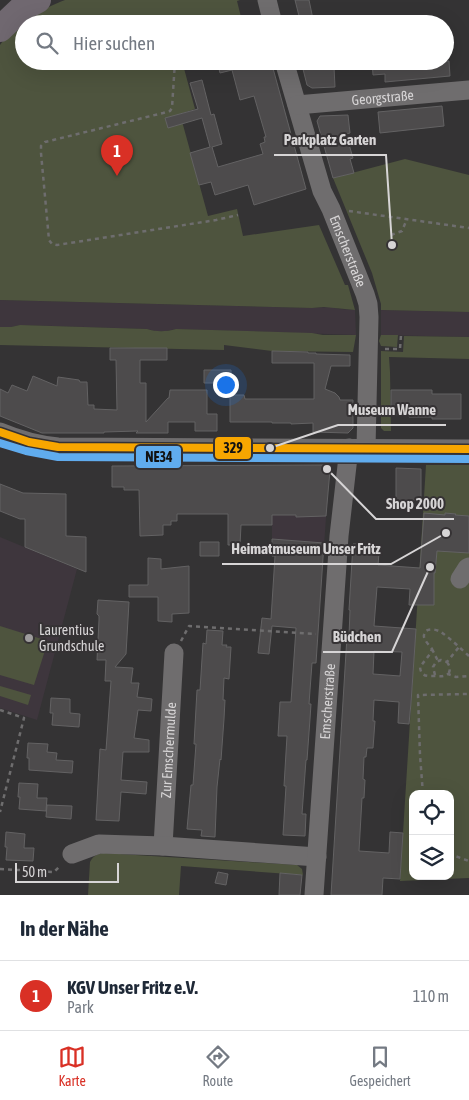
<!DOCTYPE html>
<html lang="de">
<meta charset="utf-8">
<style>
:root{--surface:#fff;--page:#f2f2f3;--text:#1f2937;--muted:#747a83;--line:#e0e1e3;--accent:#d93025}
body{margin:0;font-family:"Asap Condensed",sans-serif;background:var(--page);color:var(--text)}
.controls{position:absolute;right:15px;bottom:15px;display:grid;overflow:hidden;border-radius:10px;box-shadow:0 5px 20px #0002}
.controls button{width:45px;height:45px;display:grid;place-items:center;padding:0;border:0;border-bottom:1px solid var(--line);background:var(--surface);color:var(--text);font:25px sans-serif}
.scale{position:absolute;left:15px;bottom:12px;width:104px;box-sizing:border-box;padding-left:5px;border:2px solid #d7d5d6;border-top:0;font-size:14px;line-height:18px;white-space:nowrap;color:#d7d5d6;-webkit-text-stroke:4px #353234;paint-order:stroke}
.you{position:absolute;left:225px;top:384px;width:18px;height:18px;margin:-12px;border:4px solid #fff;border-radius:50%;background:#1a73e8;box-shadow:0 0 0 8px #1a73e833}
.badge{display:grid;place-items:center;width:32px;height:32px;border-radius:50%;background:var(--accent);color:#fff;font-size:16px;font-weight:700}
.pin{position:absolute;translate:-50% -41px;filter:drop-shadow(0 1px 2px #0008)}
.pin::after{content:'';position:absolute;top:26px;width:18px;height:15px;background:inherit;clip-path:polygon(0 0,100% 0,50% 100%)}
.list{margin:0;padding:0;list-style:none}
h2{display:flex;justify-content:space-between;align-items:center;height:65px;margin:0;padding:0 20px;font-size:21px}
h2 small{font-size:16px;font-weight:400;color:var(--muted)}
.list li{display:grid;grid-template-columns:32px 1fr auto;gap:15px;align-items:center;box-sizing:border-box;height:70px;padding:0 20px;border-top:1px solid var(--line)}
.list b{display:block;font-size:19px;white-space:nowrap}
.list p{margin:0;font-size:16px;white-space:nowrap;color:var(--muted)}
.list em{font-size:16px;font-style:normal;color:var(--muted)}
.icon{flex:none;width:28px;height:28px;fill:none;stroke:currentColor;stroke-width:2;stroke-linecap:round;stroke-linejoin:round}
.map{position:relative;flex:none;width:469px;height:895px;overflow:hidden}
.search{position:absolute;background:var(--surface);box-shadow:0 5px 20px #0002;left:15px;right:15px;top:15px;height:55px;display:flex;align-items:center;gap:12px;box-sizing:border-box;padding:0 18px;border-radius:28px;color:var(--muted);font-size:19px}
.sheet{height:135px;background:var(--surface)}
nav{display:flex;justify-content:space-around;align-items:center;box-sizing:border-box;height:70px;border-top:1px solid var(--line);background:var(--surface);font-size:14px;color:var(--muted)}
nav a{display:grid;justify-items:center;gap:2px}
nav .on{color:var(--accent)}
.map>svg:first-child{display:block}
.built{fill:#3e363d}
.green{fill:#4e543e;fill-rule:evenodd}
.building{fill:#4d4b4c;stroke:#636263;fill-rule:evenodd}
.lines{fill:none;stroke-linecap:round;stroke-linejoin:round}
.path{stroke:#6e6d6e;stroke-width:2.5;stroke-dasharray:4 4;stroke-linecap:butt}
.minor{stroke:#6f6d6e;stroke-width:19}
.highway{stroke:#706870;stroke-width:26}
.bus-1-casing{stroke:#353234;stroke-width:11}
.bus-2-casing{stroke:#353234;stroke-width:11}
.bus-1{stroke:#f7a600;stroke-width:8}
.bus-2{stroke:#60acee;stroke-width:8}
.poi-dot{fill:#9e9c9d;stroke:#353234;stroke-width:2}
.labels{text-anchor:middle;stroke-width:4;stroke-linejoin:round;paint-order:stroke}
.street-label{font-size:14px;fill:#d7d5d6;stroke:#353234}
.poi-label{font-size:14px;fill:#d7d5d6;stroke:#353234;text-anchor:start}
.leader{fill:none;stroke:#d7d5d6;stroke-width:2}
.callout-dot{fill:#d7d5d6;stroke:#353234;stroke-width:2}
.callout-label{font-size:15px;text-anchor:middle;font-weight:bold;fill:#d7d5d6;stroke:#353234;stroke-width:4;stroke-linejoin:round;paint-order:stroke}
.line-badge{stroke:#353234;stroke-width:2}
.pale-badge-label{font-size:14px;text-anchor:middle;font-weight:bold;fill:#111}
</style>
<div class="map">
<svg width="469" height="895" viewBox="0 0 469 895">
<rect width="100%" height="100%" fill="#343334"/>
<!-- built -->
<path class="built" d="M 0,300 L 312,308 L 331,307 L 339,309 L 355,310 L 356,335 L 176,329 L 166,331 L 155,331 L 147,329 L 20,325 L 11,327 L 0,327 Z
M 381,310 L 469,312 L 469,337 L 381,335 Z
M 272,502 L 327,504 L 323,560 L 272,556 Z
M 0,537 L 77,569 L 37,720 L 0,708 Z"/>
<!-- green -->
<path class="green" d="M 65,0 L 240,0 L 237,1 L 242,21 L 232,18 L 210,24 L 24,24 L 24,61 L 182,61 L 195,109 L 180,114 L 208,216 L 237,209 L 243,236 L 319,225 L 345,285 L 348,285 L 355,310 L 324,307 L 312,308 L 0,300 L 0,45 C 15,25 41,9 65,0 Z
M 405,159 L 469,175 L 469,312 L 381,310 L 381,304 L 372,273 L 333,178 Z
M 20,325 L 147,329 C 157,332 165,332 176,329 L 312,333 L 323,335 L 356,335 L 353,352 L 272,351 L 224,345 L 224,350 L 0,345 L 0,327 L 11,327 Z
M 381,335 L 398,335 L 397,347 L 381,346 L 379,341 Z
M 404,336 L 469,337 L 469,359 L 389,357 L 390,372 L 391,431 L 384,431 L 381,428 L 381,351 L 403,352 Z
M 426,465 L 469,465 L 469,878 L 400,881 ZM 413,794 L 450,794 L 450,876 L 413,876 Z
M 0,626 L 48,641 L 34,685 L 0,675 Z
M 0,686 L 31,695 L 28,705 L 0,696 Z
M 103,853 L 297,865 L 302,869 L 303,875 L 181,866 L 179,895 L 88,895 L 90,862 C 93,856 97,854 103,853 Z"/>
<!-- building -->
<path class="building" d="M 295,0 L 309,0 L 314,24 L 301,24 Z
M 217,61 L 271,61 L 306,189 L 254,205 L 248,185 L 215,195 L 211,182 L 199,185 L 190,153 L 210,147 L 202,118 L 168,128 L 165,118 L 198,109 L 190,83 L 202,80 L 211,115 L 214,114 L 222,144 L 212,147 L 218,167 L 263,154 L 260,144 L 265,142 L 264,137 L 266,137 L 254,96 L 240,100 L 232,70 L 220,73 Z
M 301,61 L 328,61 L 330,68 L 334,67 L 335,87 L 312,88 L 307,85 Z
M 372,61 L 449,61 L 450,76 L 385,82 L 385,74 L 373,75 Z
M 442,106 L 444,126 L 380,133 L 378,112 Z
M 348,115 L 350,133 L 346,134 L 353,158 L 350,159 L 354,173 L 333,178 L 317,121 L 320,116 Z
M 110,348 L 167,348 L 167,360 L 140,360 L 140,383 L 146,383 L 146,422 L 168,398 L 169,398 L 170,390 L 207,390 L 207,414 L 217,414 L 217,431 L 195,431 L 195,422 L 168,422 L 168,433 L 136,433 L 138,431 L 104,432 L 104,433 L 42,433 L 0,416 L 0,389 L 8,393 L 12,385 L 27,391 L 33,376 L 57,386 L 58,377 L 79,380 L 80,382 L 87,382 L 88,405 L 94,405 L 94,409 L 117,410 L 116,360 L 110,360 Z
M 272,351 L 308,352 L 308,353 L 316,353 L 316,354 L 350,355 L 350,366 L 331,366 L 325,389 L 335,393 L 339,397 L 340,400 L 353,400 L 353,428 L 348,433 L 313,432 L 313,423 L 291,424 L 291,423 L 272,423 L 272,422 L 230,422 L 230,395 L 244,395 L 245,399 L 314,399 L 314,363 L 272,363 Z
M 204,370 L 231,370 L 231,383 L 204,383 Z
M 391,390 L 432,390 L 432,394 L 461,394 L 461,419 L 432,419 L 432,417 L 409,417 L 409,414 L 391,415 Z
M 325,465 L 330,470 L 326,516 L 296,517 L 296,515 L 272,515 L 272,525 L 241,525 L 240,545 L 228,545 L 228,514 L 177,514 L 177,521 L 171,521 L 171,525 L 163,525 L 163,535 L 140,536 L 139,490 L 124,490 L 124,487 L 112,487 L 112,466 Z
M 396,468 L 421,469 L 421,500 L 396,501 Z
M 0,484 L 23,493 L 66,494 L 66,536 L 86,537 L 86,572 L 25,547 L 25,519 L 20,519 L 0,511 Z
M 424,513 L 445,515 L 445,513 L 456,514 L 455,515 L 469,516 L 469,553 L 437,551 L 435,573 L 434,573 L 434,605 L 409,605 L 410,589 L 377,587 L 374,626 L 416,629 L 411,703 L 409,724 L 398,723 L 399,702 L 374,700 L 373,721 L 375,721 L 373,748 L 367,748 L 366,757 L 364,757 L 363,779 L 365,780 L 364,798 L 362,798 L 359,851 L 389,853 L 390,832 L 403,833 L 400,879 L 383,878 L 382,895 L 331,895 L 344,685 L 347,636 L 349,636 L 350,610 L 349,610 L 353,544 L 376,545 L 376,553 L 379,553 L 378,565 L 420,568 ZM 374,651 L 402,652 L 400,676 L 373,674 Z
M 272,539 L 324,543 L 316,663 L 312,663 L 309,704 L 311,704 L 310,719 L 307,760 L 306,760 L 302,814 L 306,814 L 305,836 L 283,835 L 286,786 L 284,786 L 287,736 L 278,736 L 280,702 L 291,702 L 296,628 L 272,626 L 269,654 L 258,653 L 262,618 L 271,619 L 275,556 L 272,556 Z
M 200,542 L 219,542 L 219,556 L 200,556 Z
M 148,558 L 161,559 L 161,569 L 189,566 L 189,613 L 172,614 L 172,622 L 158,621 L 158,597 L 129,597 L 129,585 L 148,585 Z
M 98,600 L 129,602 L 126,654 L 115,667 L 133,668 L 131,683 L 139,683 L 137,697 L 152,699 L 151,711 L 138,710 L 134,738 L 149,740 L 149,752 L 123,752 L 121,780 L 147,782 L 146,794 L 121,792 L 119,821 L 96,820 L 100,749 L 106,750 L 111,681 L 105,681 L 106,660 L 97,660 L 99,620 L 99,616 L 97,614 Z
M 207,630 L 223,631 L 222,645 L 227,645 L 226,647 L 231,647 L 229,679 L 224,678 L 223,700 L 225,700 L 224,719 L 221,760 L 220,759 L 217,787 L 215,837 L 201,836 L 202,830 L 187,829 L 191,785 L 193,785 L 196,744 L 194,744 L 197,690 L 200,690 L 203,643 L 206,644 Z
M 51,698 L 70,699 L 70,713 L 80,714 L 79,727 L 52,725 L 53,713 L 50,713 Z
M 28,743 L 48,744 L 47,752 L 57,753 L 56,760 L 73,761 L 72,773 L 29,770 L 29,758 L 27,758 Z
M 19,783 L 38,784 L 37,798 L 47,798 L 46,811 L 19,809 L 20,797 L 18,797 Z
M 47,805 L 72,806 L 71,819 L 46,817 Z
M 6,832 L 25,834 L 24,848 L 34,848 L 33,861 L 6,860 L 7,847 L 5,847 Z
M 218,872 L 228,874 L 226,885 L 215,883 Z
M 280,873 L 302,875 L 300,895 L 279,895 Z"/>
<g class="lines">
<!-- path -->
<path class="path" d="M 175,61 L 172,108 L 170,111 L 163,113 L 45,142 L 41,146 L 41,153 L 49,240 L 52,244 L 57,245 L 216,220 L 238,215
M 349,211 L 469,228
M 391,235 L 402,231 L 407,219
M 385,349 L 400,349 L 401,335
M 181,641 L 189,626 L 316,634
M 432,649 L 438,661
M 469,656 C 460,648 451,639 441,632 C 436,629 425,627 424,635 C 423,639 429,645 432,649 L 430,654 L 420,667 C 421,677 427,676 435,676 C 441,676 443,677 448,674 L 456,677 L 469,676
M 447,662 C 450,666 451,670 448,674
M 435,675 L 433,667 L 436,662 L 441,660 L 447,662 L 459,647
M 0,710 L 24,718 L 0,812
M 423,794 L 420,755 L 418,695 L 469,694
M 450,852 L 455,856 L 469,861
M 0,869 L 54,872 L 61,865"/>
<!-- minor -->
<g class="minor">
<path d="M 267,0 L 273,24"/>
<path id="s1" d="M 284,61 L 322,191 L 331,209 L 365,294 L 368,304 L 369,317 L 366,448"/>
<path id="s2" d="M 297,105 L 469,90"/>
<path d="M 0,432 C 19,440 38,445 58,447 L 469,449"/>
<path d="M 460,579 L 467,568 L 469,567"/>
<path id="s3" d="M 163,846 L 174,653"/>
<path d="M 72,854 L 99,844 L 163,846 L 317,857"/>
<path id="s4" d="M 314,895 L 339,536 L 349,448"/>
</g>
<!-- highway -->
<path class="highway" d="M 0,29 L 21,9 L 38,0"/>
<defs>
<path id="bus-1" d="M 0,432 L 29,442 L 58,447 L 469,449"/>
<path id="bus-2" d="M 0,443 L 26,451 L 58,457 L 469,459"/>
</defs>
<!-- bus-1 casing -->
<use href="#bus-1" class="bus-1-casing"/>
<!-- bus-2 casing -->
<use href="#bus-2" class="bus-2-casing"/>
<!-- bus-1 -->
<use href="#bus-1" class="bus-1"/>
<!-- bus-2 -->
<use href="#bus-2" class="bus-2"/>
</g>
<!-- markers -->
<circle class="poi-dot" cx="29" cy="638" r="5"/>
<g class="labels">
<!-- street labels -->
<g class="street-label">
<text dy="5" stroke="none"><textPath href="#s2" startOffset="86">Georgstraße</textPath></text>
<text dy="5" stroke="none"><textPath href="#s1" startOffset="201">Emscherstraße</textPath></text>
<text dy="5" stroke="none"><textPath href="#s4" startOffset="194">Emscherstraße</textPath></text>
<text dy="5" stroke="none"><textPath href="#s3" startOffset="96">Zur Emschermulde</textPath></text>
</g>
<!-- poi labels -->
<g class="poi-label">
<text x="39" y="635">Laurentius<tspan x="39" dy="16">Grundschule</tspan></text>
</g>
</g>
<!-- callouts -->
<path class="leader" d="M392 245L386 155H274M270 448L338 425H446M327 469L376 519H454M446 533L391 564H222M430 567L392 652H323"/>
<g class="callout-dot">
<circle cx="392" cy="245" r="5"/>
<circle cx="270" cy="448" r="5"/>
<circle cx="327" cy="469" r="5"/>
<circle cx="446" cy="533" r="5"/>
<circle cx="430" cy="567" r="5"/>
</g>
<g class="callout-label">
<text x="330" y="145">Parkplatz Garten</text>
<text x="392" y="415">Museum Wanne</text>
<text x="415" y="509">Shop 2000</text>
<text x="306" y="554">Heimatmuseum Unser Fritz</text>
<text x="357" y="642">Büdchen</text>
</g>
<g class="line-badge">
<rect x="214" y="436" width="38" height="24" rx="5" fill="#f7a600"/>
<rect x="135" y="445" width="47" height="24" rx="5" fill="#60acee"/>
</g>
<g class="pale-badge-label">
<text x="233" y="453">329</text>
<text x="159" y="462">NE34</text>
</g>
</svg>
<div class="controls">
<button><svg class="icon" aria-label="locate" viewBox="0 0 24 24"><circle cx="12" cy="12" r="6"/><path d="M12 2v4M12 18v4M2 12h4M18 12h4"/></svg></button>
<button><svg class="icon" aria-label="layers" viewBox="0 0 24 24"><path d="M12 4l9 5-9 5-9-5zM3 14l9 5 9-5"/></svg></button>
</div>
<div class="scale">50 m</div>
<div class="you"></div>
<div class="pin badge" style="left:117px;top:176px">1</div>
<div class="search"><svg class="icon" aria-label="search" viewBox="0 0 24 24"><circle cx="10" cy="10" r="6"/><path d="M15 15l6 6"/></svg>Hier suchen</div>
</div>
<section class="sheet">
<h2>In der Nähe<small></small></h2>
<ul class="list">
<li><span class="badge">1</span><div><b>KGV Unser Fritz e.V.</b><p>Park</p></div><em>110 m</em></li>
</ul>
</section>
<nav>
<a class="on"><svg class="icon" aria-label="map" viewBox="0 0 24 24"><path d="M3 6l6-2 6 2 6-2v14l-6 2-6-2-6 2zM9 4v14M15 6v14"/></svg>Karte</a>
<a><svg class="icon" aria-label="directions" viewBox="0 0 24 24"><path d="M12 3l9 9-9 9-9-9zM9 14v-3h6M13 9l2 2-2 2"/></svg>Route</a>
<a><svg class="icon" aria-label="saved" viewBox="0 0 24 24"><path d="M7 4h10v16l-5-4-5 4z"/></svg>Gespeichert</a>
</nav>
